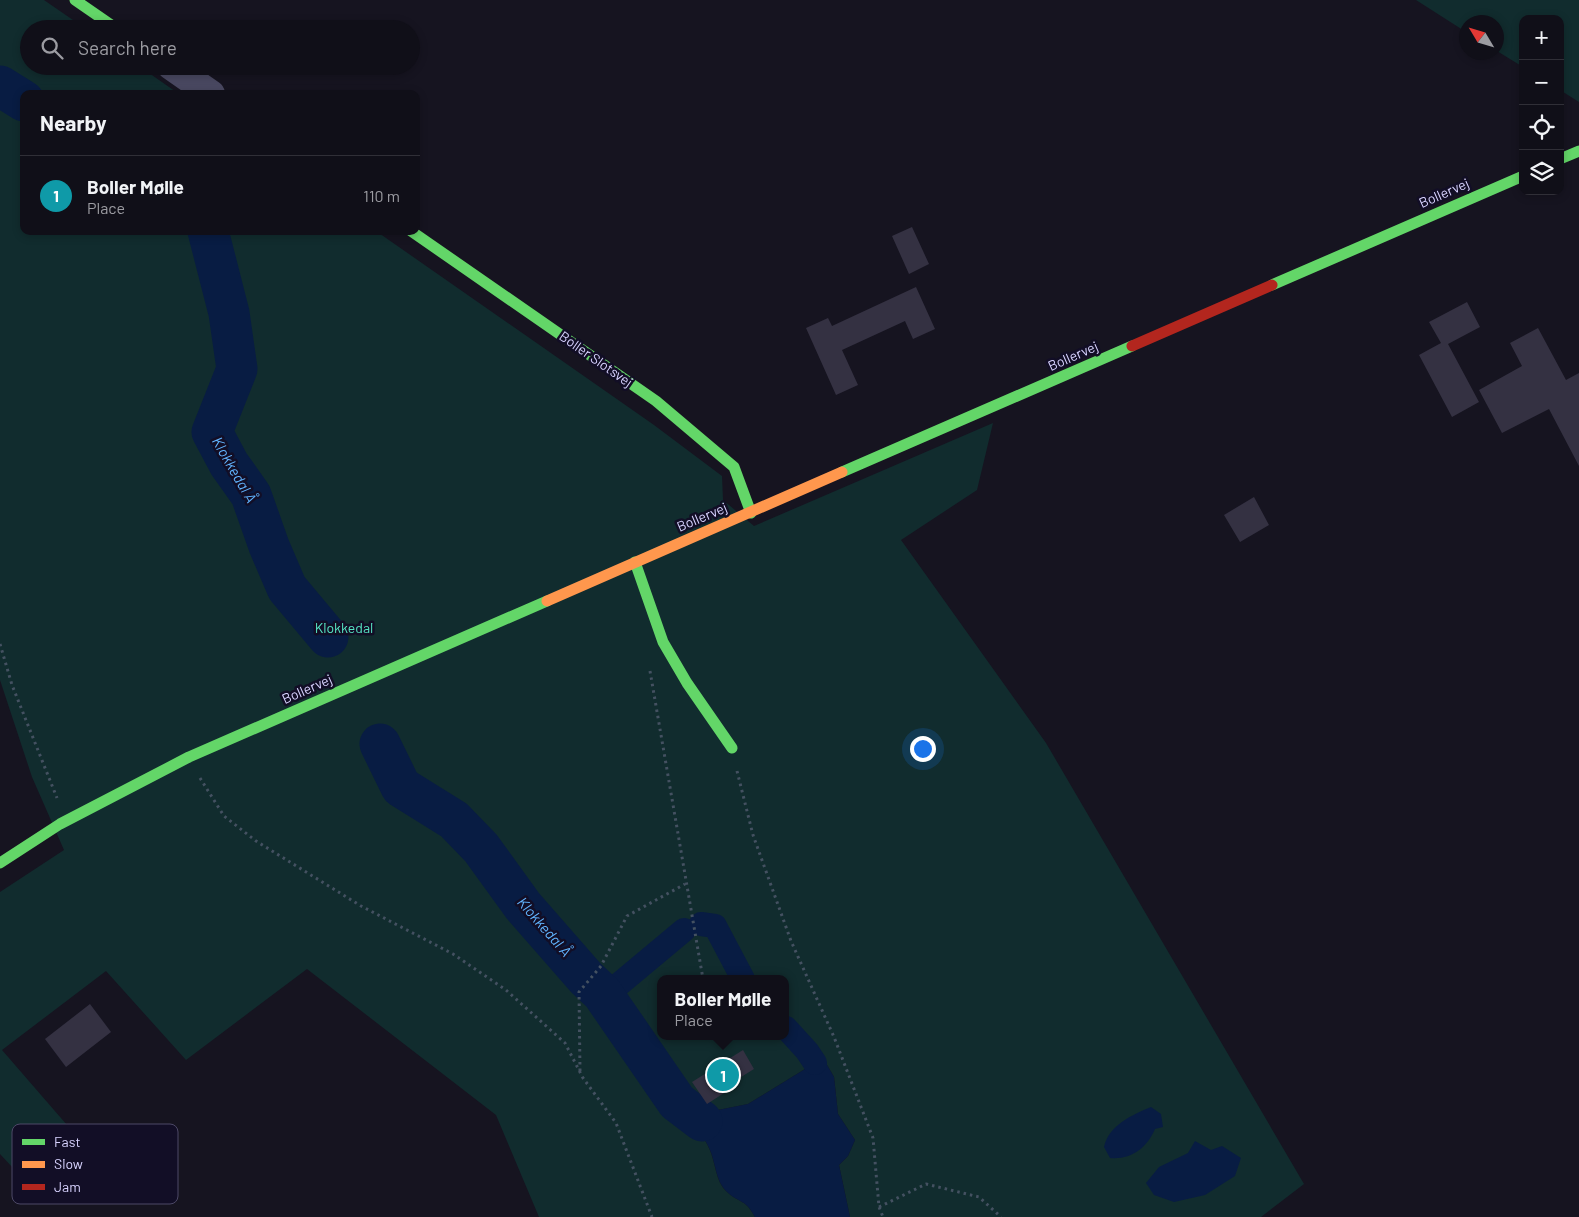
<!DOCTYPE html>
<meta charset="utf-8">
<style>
:root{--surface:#100f18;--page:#1e1d25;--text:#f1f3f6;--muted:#9c9ca2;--line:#302f37;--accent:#0b8043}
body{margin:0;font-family:Barlow,sans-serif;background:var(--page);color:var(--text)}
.controls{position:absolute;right:15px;top:15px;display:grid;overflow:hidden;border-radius:10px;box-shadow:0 2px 8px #0003}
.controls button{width:45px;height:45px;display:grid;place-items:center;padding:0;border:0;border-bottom:1px solid var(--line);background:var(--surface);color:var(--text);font:25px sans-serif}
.compass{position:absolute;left:1459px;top:15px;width:45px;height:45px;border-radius:50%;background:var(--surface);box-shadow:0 2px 8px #0003;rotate:308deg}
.you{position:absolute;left:922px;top:748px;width:18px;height:18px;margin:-12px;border:4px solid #fff;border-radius:50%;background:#1a73e8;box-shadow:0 0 0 8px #1a73e833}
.badge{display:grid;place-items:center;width:32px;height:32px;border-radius:50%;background:var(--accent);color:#fff;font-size:16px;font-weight:700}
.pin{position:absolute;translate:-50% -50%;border:2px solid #fff;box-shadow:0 1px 5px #0006}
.popup{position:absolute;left:657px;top:975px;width:132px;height:65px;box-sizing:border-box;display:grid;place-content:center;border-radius:10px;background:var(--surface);filter:drop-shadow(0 1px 4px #0005);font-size:16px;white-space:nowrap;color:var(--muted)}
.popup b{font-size:19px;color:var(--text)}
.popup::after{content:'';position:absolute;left:50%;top:100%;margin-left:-10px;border:10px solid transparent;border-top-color:var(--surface)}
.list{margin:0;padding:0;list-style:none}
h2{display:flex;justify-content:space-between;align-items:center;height:65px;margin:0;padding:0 20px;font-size:21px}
h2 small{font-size:16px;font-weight:400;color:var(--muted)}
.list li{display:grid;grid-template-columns:32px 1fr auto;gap:15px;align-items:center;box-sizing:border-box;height:80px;padding:0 20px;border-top:1px solid var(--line)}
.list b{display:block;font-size:19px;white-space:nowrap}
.list p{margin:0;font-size:16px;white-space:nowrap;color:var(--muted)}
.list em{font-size:16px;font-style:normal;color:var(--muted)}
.icon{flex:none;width:28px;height:28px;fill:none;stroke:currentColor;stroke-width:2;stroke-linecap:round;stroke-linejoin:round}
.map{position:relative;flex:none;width:1579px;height:1217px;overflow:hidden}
.search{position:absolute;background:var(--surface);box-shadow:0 2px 8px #0003;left:20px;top:20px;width:400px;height:55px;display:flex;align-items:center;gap:12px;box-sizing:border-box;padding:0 18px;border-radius:28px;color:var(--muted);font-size:19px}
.panel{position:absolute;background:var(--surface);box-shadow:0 2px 8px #0003;left:20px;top:90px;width:400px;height:145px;border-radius:10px}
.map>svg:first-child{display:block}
.green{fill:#112c2e;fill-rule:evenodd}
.water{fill:#081c43}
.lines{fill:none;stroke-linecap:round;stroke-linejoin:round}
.canal{stroke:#081c43;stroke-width:24}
.river{stroke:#081c43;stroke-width:41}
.building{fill:#343142}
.path{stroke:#445161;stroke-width:3;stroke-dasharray:2.5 4;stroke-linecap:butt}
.street{stroke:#494861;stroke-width:28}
.fast{stroke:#63d668;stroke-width:11}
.slow{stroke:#ff974d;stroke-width:11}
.jam{stroke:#b3261e;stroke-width:11}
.labels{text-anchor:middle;stroke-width:5;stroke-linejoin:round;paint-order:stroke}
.street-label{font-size:14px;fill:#d8d3ff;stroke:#120e26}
.park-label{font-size:14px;fill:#57e6c4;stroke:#120e26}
.water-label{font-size:15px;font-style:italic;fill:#61b4ff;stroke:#120e26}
.key{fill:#120e26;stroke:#4d4967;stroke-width:1}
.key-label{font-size:14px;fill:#d8d3ff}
</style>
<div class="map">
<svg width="1579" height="1217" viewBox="0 0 1579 1217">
<rect width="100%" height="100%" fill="#161420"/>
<!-- green -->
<path class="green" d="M 0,0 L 44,0 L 86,29 L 29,29 L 29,66 L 139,66 L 179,94 L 24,94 L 24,231 L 376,231 L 654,425 L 722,476 L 723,500 L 754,526 L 993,423 L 977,490 L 901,540 L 1046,743 L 1304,1184 L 1261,1217 L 850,1217 L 839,1165 L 848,1156 L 855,1140 L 838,1114 L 834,1077 L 823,1058 L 748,1104 L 718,1110 L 700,1134 C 718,1154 712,1177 726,1191 C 738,1203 745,1198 755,1217 L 539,1217 L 496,1115 L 307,969 L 186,1060 L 106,971 L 2,1050 L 67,1125 L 13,1168 L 0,1154 L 0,892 L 64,850 L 32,777 L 0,680 ZM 660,979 L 786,979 L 786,1036 L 660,1036 Z
M 1416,0 L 1579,0 L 1579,102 L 1560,90 L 1560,19 L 1523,19 L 1523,67 L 1497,51 L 1496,22 L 1466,22 L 1466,32 Z"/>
<!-- water -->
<path class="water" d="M 823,1058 L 834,1077 L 838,1114 L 855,1140 L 848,1156 L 839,1165 L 850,1217 L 755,1217 C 745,1198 738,1203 726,1191 C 712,1176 718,1154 700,1134 L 702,1121 L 718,1110 L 748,1104 Z
M 1151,1107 L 1161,1114 L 1163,1127 L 1155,1129 C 1147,1148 1131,1160 1110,1158 L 1104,1147 C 1109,1125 1132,1115 1151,1107 Z
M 1195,1141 L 1211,1150 L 1222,1146 L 1241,1158 L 1235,1176 L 1205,1195 L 1174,1202 L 1154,1195 L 1146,1183 L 1159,1167 L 1188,1153 Z"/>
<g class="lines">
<!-- canal -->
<path class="canal" d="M 701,924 L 715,926 L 743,979
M 605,996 L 684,930
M 786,1028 L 807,1051 L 815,1063"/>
<!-- river -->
<path class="river" d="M 0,86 L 24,101
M 208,231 L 229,313 L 237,369 L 212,432 L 229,464 L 251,495 L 269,546 L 287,588 L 328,637
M 380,744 L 401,787 L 454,820 L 481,848 L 523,906 L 586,978 L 602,993 L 677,1102 L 702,1121"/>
</g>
<!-- building -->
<path class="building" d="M 912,227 L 929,264 L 909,274 L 892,236 Z
M 916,287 L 935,329 L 913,339 L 905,321 L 842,350 L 858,385 L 836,395 L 806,328 L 828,318 L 832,326 Z
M 1467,302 L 1480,327 L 1448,344 L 1479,402 L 1452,417 L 1419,355 L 1441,343 L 1429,322 Z
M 1538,328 L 1566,380 L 1579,373 L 1579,466 L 1549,409 L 1502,433 L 1479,390 L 1522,366 L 1510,343 Z
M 1254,497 L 1269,525 L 1240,542 L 1224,515 Z
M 90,1004 L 111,1032 L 66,1067 L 45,1039 Z
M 743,1050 L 754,1069 L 733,1082 L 735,1086 L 707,1104 L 692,1082 Z"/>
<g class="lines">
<!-- path -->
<path class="path" d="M 0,644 L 12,685 L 57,798
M 650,671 L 703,979
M 737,771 L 753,835 L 791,941 L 834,1037 L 873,1138 L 879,1207 L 883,1217
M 200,778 L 224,816 L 256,841 L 361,906 L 453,954 L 506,990 L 565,1043 L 583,1078 L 616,1123 L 652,1217
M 580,1071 L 579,992 L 601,966 L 627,916 L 685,884
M 879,1207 L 926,1184 L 979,1197 L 1001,1217"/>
<!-- street -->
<path class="street" d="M 171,66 L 211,94"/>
<!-- fast -->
<path class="fast" d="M 75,0 L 117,29
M 1560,159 L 1579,151
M 411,231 L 656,401 L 734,467 L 751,513
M 1272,285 L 1523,176
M 842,472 L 1132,346
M 635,562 L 663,642 L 687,683 L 732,748
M 0,863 L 60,824 L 189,757 L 547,601"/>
<!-- slow -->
<path class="slow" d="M 547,601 L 842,472"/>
<!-- jam -->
<path class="jam" d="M 1132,346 L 1272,285"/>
</g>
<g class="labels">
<!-- street labels -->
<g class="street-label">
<text transform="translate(1444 193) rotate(-24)" y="5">Bollervej</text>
<text transform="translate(1073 356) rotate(-24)" y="5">Bollervej</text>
<text transform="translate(596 359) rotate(35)" y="5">Boller Slotsvej</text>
<text transform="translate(702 517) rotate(-23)" y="5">Bollervej</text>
<text transform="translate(307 689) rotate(-24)" y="5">Bollervej</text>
</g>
<!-- park labels -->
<g class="park-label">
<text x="344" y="633">Klokkedal</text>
</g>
<!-- water labels -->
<g class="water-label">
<text transform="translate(234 470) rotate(60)" y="5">Klokkedal Å</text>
<text transform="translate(544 927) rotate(49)" y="5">Klokkedal Å</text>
</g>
</g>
<!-- legend -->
<rect x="12" y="1124" width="166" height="80" rx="8" class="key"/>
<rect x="22" y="1139" width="23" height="6" fill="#63d668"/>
<rect x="22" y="1161" width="23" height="7" fill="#ff974d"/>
<rect x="22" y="1184" width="23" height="6" fill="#b3261e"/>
<g class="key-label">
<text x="54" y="1147">Fast</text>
<text x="54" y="1169">Slow</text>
<text x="54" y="1192">Jam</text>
</g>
</svg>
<div class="controls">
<button>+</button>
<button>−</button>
<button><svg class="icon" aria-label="locate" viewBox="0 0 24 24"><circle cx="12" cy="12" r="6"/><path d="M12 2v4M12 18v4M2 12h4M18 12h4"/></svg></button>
<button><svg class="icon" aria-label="layers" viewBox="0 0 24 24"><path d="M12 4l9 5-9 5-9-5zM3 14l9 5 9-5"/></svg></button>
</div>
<svg class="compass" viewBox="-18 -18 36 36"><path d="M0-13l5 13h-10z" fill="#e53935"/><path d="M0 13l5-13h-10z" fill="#9c9ca2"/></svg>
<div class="you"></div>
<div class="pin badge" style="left:723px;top:1075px;background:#0f9aa8">1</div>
<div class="popup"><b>Boller Mølle</b>Place</div>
<div class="search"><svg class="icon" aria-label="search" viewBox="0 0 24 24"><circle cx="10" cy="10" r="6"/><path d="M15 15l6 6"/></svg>Search here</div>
<section class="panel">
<h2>Nearby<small></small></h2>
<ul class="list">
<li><span class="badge" style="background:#0f9aa8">1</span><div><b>Boller Mølle</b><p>Place</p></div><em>110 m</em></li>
</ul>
</section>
</div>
